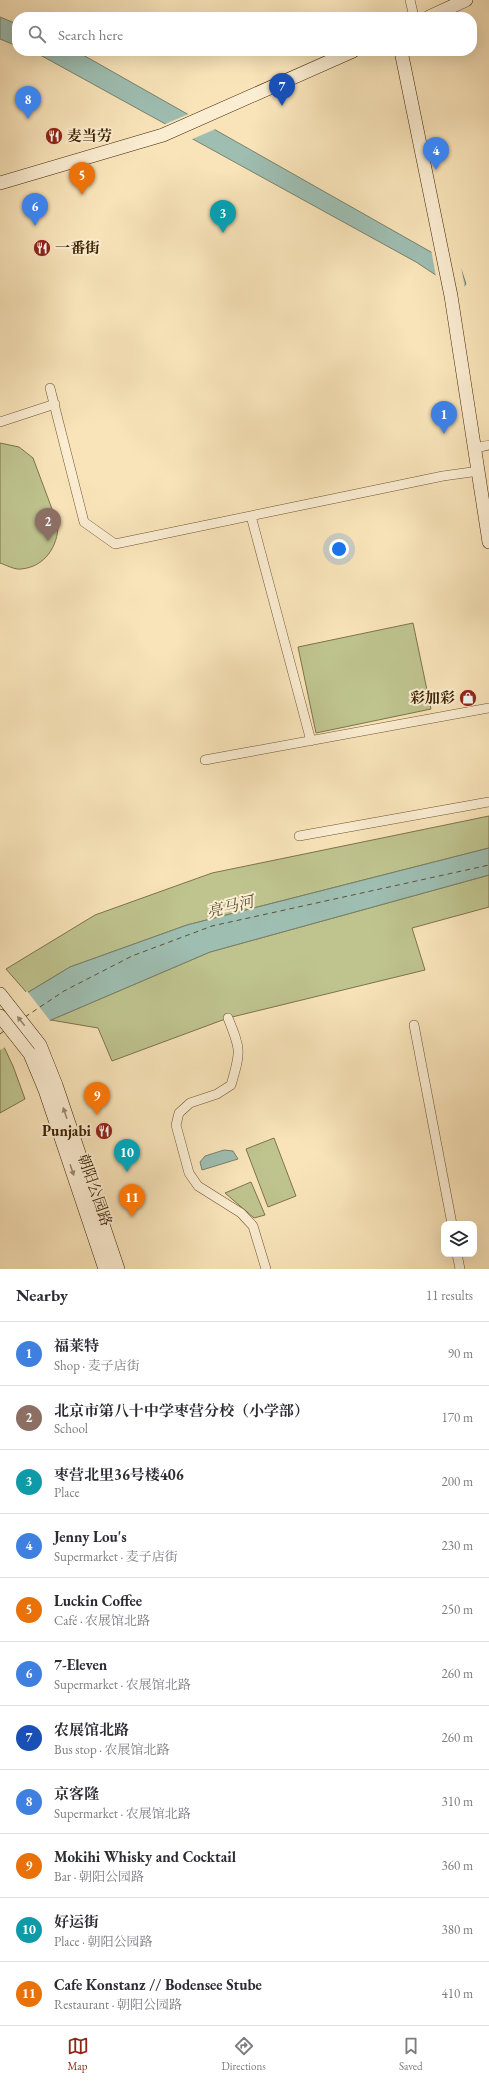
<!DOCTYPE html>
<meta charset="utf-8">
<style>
:root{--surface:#fff;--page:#f7f7f7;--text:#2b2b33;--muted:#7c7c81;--line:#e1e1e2;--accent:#8f2418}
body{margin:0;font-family:"EB Garamond","Noto Serif SC",serif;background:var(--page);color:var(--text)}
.controls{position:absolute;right:12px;bottom:12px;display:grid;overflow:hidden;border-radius:8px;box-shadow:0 4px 16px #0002}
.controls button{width:36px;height:36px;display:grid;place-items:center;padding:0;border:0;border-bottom:1px solid var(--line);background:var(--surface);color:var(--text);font:20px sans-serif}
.you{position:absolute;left:339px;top:549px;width:14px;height:14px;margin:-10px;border:3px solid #fff;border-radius:50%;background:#1a73e8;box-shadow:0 0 0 6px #1a73e833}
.badge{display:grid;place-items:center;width:26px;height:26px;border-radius:50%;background:var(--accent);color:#fff;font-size:13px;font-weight:700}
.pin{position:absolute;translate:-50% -33px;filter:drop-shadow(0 1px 2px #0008)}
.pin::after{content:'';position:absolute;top:21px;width:14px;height:12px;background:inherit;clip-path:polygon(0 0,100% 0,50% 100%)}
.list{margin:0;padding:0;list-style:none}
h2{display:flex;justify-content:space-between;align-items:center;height:52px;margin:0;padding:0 16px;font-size:17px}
h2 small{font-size:13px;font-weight:400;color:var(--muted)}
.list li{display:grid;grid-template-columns:26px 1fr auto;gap:12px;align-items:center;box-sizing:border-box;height:64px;padding:0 16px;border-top:1px solid var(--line)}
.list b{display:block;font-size:15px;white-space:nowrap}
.list p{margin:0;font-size:13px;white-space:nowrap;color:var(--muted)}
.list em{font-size:13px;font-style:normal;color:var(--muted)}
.icon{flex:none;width:22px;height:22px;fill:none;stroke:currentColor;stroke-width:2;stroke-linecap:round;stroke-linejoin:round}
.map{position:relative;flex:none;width:489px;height:1269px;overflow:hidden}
.search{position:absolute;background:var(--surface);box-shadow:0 4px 16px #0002;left:12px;right:12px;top:12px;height:44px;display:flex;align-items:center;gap:10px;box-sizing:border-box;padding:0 14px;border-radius:16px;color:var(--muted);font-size:15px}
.sheet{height:756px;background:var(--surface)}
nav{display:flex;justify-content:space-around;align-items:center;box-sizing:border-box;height:56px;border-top:1px solid var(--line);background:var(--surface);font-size:11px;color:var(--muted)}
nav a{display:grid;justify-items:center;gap:2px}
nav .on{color:var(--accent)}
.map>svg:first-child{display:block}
.green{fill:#bfc48f;stroke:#7e7449}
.water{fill:#9ebeb2;stroke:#78806c}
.pier{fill:#f9e4ba}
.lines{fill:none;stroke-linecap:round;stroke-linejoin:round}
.ferry{stroke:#5b5238;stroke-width:1;stroke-dasharray:5 4;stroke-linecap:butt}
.street-casing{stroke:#6d5431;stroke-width:10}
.secondary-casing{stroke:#3e2403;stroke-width:14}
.street{stroke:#fbedd2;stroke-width:9}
.secondary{stroke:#fbedd2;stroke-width:13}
.oneway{fill:#9c886a}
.labels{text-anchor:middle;stroke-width:4;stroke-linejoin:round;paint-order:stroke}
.poi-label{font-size:15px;font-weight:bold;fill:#3e2403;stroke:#fbedd2;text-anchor:start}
.street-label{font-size:15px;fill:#3e2403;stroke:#fbedd2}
.water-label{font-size:16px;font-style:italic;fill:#5b5238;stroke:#fbedd2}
</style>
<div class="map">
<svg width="489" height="1269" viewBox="0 0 489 1269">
<rect width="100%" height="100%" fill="#f9e4ba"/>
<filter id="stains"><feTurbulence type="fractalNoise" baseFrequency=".005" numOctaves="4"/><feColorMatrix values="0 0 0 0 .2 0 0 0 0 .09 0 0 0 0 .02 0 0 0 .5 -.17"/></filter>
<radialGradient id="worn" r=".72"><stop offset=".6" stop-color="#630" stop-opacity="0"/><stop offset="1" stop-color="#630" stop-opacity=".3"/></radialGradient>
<!-- green -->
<path class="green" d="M 0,443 L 19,447 L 33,458 L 58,525 C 58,546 45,567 21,569 C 15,570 6,565 0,563 Z
M 413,623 L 431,709 L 316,733 L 298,647 Z
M 489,816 L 489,848 L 187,925 L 70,967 L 27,993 L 6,969 L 95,915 L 212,873 Z
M 489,875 L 489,907 L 412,928 L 425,970 L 228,1018 L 112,1061 L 98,1028 L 51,1020 L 210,952 Z
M 3,1045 L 13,1066 L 25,1099 L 0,1113 L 0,1048 Z
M 274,1138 L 296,1196 L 268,1207 L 246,1149 Z
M 251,1182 L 265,1215 L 254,1218 L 225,1193 Z"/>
<!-- water -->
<path class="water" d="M 0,17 L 17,24 L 17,46 L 0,39 Z
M 30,51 L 76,51 L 461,269 L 466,284 L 460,291 L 416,262 L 42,56 Z
M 489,848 L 489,875 L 210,952 L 51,1020 L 3,1045 L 27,993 L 70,967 L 187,925 Z
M 224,1150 L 233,1151 L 238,1159 L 202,1170 L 200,1162 L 205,1156 Z"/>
<!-- pier -->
<path class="pier" d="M 191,113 L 218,128 L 190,140 L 163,125 Z
M 431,249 L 461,266 L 465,289 L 462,293 L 436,277 Z
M 27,991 L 51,1022 L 0,1050 L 0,1012 Z"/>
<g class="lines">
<!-- ferry -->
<path class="ferry" d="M 25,1017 L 64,991 L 132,956 L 212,926 L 489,865
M 0,1034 L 4,1031"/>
<defs>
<path id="street" d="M 410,0 L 414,17
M 50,388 L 84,522 L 115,544 L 443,476 L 479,471
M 0,422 L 55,404
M 476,448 L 489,445
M 251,516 L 311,741
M 205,760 L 489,708
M 299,836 L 489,802
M 228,1018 C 241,1050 241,1051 231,1085 L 217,1094 L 190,1103 L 179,1113 L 176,1125 L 189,1173 L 198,1186 L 241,1213 L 253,1226 L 266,1269
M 414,1025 L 452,1224
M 457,1254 L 460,1269"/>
<path id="secondary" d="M 429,17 L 466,0
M 401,51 L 451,296 L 489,542
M 0,183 L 163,135 L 353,51
M 0,994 L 40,1045 L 56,1085 L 118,1269
M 0,1016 L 30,1054 L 45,1090 L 105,1269"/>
</defs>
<!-- street casing -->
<use href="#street" class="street-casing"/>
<!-- secondary casing -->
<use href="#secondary" class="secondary-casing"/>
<!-- street -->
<use href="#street" class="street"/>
<!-- secondary -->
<use href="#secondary" class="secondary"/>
</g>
<!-- one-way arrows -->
<defs><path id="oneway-solid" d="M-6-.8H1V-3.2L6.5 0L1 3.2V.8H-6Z"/></defs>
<g class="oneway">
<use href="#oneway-solid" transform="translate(21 1021) rotate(-128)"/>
<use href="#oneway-solid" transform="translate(65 1113) rotate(-109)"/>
<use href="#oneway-solid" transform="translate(72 1170) rotate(71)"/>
</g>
<!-- icons -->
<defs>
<symbol id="restaurant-disc" viewBox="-11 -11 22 22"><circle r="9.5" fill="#8f2418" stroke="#fbedd2"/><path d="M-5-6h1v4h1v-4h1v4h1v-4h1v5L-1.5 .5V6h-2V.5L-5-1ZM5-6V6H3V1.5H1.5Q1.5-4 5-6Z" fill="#fff"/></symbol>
<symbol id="shop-disc" viewBox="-11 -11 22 22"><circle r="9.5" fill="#8f2418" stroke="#fbedd2"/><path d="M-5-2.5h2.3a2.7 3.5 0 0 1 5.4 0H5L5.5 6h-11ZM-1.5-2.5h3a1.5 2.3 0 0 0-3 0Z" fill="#fff"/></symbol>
</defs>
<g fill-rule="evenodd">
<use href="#restaurant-disc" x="44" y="126" width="20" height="20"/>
<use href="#restaurant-disc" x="32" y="238" width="20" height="20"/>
<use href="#shop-disc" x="458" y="688" width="20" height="20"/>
<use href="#restaurant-disc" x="94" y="1121" width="20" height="20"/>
</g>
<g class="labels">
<!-- poi labels -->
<g class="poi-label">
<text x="67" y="141">麦当劳</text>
<text x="55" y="253">一番街</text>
<text x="455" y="703" text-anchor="end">彩加彩</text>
<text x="91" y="1136" text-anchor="end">Punjabi</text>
</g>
<!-- street labels -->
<g class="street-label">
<text transform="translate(95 1190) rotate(71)" y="5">朝阳公园路</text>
</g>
<!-- water labels -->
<g class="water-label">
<text transform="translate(230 906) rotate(-14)" y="6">亮马河</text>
</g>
</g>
<rect width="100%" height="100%" filter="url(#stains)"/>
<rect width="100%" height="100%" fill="url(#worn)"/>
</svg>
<div class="controls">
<button><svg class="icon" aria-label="layers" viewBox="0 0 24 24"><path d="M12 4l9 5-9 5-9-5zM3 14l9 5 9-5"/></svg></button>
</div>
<div class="you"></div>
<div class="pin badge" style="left:444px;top:434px;background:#3f7fe0">1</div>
<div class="pin badge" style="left:48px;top:541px;background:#8d6e63">2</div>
<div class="pin badge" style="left:223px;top:233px;background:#0f9aa8">3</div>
<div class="pin badge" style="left:436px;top:170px;background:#3f7fe0">4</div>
<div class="pin badge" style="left:82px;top:195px;background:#e8710a">5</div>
<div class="pin badge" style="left:35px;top:226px;background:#3f7fe0">6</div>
<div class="pin badge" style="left:282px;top:106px;background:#1a4fb4">7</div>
<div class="pin badge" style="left:28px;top:119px;background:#3f7fe0">8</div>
<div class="pin badge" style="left:97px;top:1115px;background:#e8710a">9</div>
<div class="pin badge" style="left:127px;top:1172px;background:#0f9aa8">10</div>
<div class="pin badge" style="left:132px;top:1217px;background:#e8710a">11</div>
<div class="search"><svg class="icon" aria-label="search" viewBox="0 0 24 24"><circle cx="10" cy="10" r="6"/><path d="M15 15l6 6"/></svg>Search here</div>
</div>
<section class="sheet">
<h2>Nearby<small>11 results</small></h2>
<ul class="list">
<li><span class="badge" style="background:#3f7fe0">1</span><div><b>福莱特</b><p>Shop · 麦子店街</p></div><em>90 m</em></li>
<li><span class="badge" style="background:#8d6e63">2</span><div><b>北京市第八十中学枣营分校（小学部）</b><p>School</p></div><em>170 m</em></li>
<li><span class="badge" style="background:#0f9aa8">3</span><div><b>枣营北里36号楼406</b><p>Place</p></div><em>200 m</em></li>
<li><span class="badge" style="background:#3f7fe0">4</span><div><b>Jenny Lou's</b><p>Supermarket · 麦子店街</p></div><em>230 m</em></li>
<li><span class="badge" style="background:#e8710a">5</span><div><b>Luckin Coffee</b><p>Café · 农展馆北路</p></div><em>250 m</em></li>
<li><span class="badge" style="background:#3f7fe0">6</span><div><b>7-Eleven</b><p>Supermarket · 农展馆北路</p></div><em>260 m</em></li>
<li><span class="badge" style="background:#1a4fb4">7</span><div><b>农展馆北路</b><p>Bus stop · 农展馆北路</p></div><em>260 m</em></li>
<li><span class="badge" style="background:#3f7fe0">8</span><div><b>京客隆</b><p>Supermarket · 农展馆北路</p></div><em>310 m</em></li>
<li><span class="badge" style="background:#e8710a">9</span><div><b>Mokihi Whisky and Cocktail</b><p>Bar · 朝阳公园路</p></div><em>360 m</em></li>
<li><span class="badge" style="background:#0f9aa8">10</span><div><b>好运街</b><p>Place · 朝阳公园路</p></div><em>380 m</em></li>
<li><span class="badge" style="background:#e8710a">11</span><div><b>Cafe Konstanz // Bodensee Stube</b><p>Restaurant · 朝阳公园路</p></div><em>410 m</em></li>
</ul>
</section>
<nav>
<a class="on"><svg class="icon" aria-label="map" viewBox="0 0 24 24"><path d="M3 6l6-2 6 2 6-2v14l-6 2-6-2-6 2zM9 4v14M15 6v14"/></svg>Map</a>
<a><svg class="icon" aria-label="directions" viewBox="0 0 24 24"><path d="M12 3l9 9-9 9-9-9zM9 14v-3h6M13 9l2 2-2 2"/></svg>Directions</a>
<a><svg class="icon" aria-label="saved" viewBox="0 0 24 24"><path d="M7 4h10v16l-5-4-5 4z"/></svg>Saved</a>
</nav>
